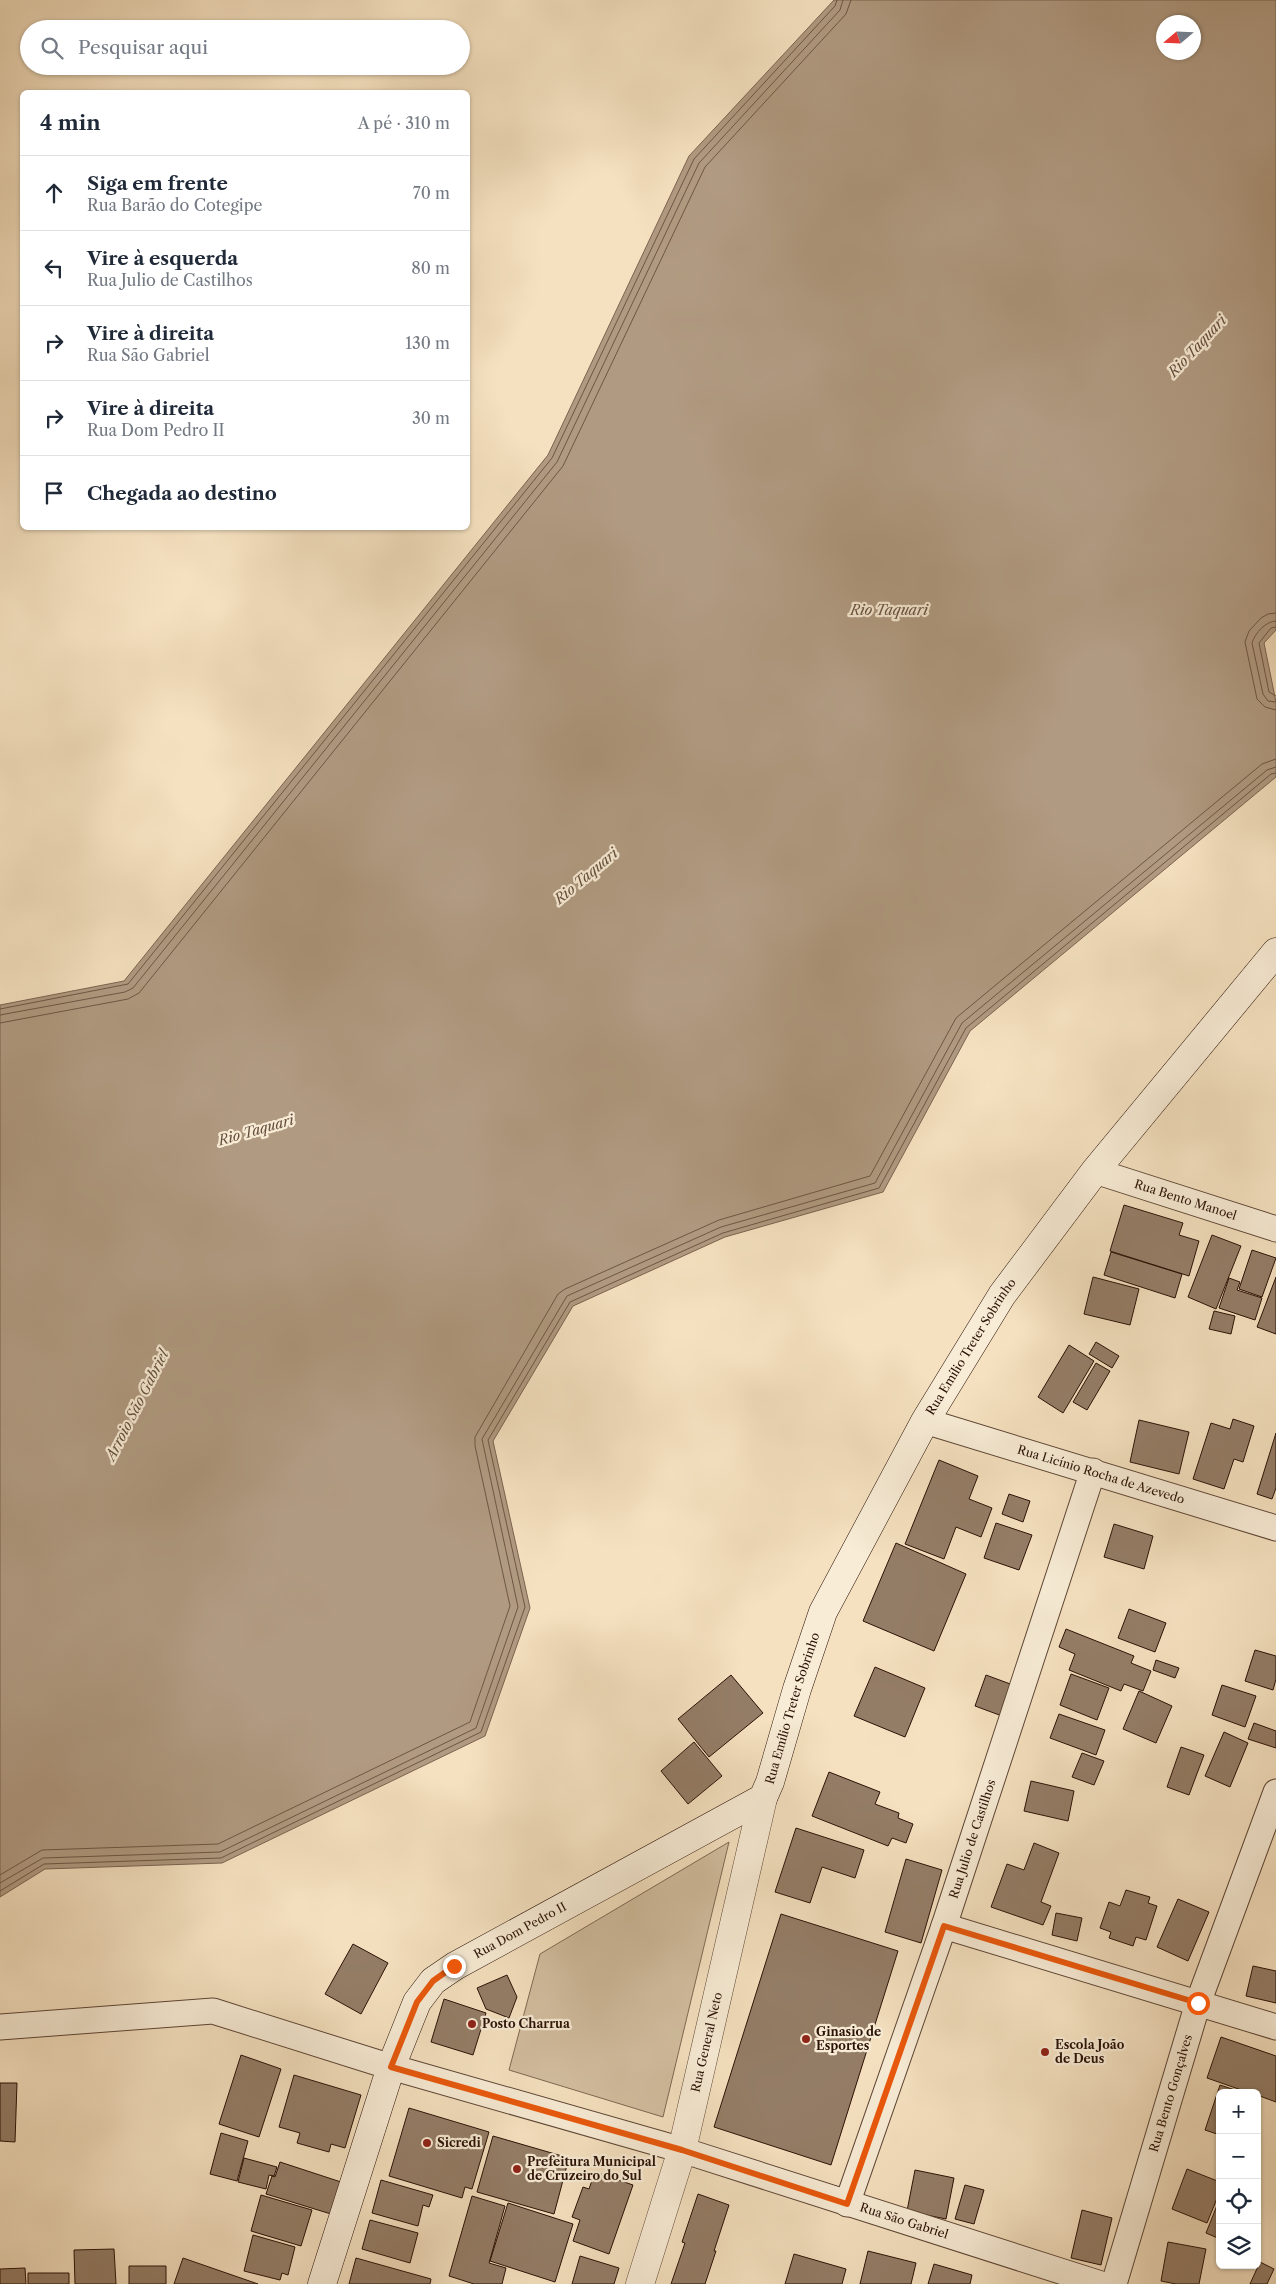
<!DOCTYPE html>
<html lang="pt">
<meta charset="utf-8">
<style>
:root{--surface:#fff;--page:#f2f2f3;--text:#1f2937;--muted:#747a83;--line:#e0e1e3}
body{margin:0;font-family:"Libre Caslon Text",serif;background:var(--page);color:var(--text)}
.controls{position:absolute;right:15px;bottom:15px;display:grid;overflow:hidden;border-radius:8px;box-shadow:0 1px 4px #0004}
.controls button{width:45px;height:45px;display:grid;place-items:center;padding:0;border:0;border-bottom:1px solid var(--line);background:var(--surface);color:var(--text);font:25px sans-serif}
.compass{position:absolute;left:1156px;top:15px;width:45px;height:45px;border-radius:50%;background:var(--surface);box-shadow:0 1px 4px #0004;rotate:251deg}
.stop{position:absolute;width:15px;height:15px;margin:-11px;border:4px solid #ea580c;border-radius:50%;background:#fff}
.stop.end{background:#ea580c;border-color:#fff;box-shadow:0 1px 5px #0008}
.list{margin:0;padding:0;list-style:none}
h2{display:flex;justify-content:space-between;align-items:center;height:65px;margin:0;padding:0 20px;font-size:21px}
h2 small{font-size:16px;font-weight:400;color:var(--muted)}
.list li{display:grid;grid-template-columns:32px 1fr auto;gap:15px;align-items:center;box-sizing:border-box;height:75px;padding:0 20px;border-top:1px solid var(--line)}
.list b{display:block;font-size:19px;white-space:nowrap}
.list p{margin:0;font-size:16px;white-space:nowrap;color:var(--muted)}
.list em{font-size:16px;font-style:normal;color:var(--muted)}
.icon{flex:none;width:28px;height:28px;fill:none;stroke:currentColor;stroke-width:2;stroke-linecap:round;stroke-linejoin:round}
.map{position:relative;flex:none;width:1276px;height:2284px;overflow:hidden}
.search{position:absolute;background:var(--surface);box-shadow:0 1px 4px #0004;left:20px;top:20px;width:450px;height:55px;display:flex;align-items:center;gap:12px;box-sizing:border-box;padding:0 18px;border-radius:28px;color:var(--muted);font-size:19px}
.panel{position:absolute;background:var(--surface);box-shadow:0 1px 4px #0004;left:20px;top:90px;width:450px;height:440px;border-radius:8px}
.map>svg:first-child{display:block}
.green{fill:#d2bea0;stroke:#7e6853}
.water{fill:#b09a81;stroke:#7a6350;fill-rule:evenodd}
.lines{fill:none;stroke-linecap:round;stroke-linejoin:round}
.shore{stroke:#6d5644;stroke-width:1}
.building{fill:#947d67;stroke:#2a1106}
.minor-casing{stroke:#5d4534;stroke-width:27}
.tertiary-casing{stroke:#5d4534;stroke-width:29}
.secondary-casing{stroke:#2a1106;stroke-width:29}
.minor{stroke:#f8ecd6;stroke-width:25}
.tertiary{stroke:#f8ecd6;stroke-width:28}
.secondary{stroke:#f8ecd6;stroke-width:28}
.route{stroke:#ea580c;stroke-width:6}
.poi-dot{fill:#8f2418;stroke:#f8ecd6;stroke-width:2}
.labels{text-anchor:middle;stroke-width:4.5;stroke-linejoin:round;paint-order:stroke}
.street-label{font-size:12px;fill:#2a1106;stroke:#f8ecd6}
.poi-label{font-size:12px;font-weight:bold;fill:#2a1106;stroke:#f8ecd6;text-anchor:start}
.water-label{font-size:14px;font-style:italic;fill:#664f3d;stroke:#f8ecd6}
</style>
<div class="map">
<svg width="1276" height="2284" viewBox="0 0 1276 2284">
<rect width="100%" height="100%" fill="#f5e1c0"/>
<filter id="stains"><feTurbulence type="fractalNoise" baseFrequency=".004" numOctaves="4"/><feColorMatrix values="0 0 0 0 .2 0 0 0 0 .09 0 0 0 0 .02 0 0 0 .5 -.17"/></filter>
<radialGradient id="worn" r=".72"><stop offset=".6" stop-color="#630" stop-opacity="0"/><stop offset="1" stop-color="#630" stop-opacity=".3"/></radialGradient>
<!-- green -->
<path class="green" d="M 729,1842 L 663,2117 L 509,2070 L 540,1954 Z"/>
<!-- water -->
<path class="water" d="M 834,0 L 1276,0 L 1276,630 L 1264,643 L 1276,702 L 1276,777 L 970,1031 L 883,1192 L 725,1237 L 573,1306 L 493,1441 L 530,1608 L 485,1736 L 222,1863 L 45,1869 L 0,1897 L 0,1005 L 124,981 L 548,455 L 689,156 ZM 1164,22 L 1194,22 L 1194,52 L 1164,52 Z"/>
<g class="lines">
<!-- shore -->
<path class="shore" d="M 1276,613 L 1268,614 L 1261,618 L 1249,631 L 1245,642 L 1257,699 L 1265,707 L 1276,710
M 1276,621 C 1266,621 1255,633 1252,643 L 1263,694 L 1268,701 L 1276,702
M 1276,627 L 1271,628 L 1259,643 L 1269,692 L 1276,696
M 0,1009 L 128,984 L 552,458 L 694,159 L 835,6 L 837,0
M 0,1015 L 125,992 L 133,988 L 557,462 L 699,163 L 840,10 L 843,0
M 0,1023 L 128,999 L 139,993 L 563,466 L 705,167 L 846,14 L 851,0
M 0,1875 L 42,1850 L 218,1844 L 470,1722 L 510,1606 L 475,1446 L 475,1437 L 558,1294 L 565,1289 L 719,1220 L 870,1176 L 956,1018 L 1262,764 L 1276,759
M 0,1883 L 43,1858 L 220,1852 L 476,1728 L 518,1607 L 482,1439 L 567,1296 L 721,1227 L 875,1183 L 962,1023 L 1267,770 L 1276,767
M 0,1891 L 44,1864 L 221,1858 L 481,1732 L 525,1607 L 488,1440 L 570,1302 L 723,1233 L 879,1188 L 966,1028 L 1271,774 L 1276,773"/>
</g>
<!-- building -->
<path class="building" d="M 1124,1205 L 1183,1223 L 1179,1235 L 1199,1241 L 1189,1276 L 1110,1251 Z
M 1212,1235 L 1241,1246 L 1216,1309 L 1188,1297 Z
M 1252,1250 L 1276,1258 L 1262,1297 L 1239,1289 Z
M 1111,1252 L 1182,1274 L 1175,1298 L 1104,1275 Z
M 1093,1277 L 1139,1289 L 1130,1325 L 1084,1314 Z
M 1276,1277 L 1276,1334 L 1257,1327 Z
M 1229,1278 L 1240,1282 L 1237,1290 L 1262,1298 L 1255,1320 L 1219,1308 Z
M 1214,1311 L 1235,1316 L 1231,1334 L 1209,1329 Z
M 1096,1342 L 1119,1356 L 1112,1368 L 1089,1354 Z
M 1069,1345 L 1094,1361 L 1063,1413 L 1038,1397 Z
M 1096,1363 L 1110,1371 L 1087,1410 L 1073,1402 Z
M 1233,1419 L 1254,1426 L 1243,1462 L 1234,1459 L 1224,1489 L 1193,1479 L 1211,1423 L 1230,1429 Z
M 1139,1420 L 1189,1432 L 1179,1474 L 1130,1462 Z
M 1276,1433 L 1276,1488 L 1272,1499 L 1257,1494 Z
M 939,1460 L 978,1476 L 969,1499 L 992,1508 L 981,1537 L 956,1527 L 944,1559 L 905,1544 Z
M 1009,1494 L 1030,1501 L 1023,1522 L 1002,1514 Z
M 996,1523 L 1032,1535 L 1019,1570 L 984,1558 Z
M 1114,1524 L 1153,1536 L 1144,1569 L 1104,1557 Z
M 896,1543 L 966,1574 L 934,1651 L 863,1621 Z
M 1129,1609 L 1166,1623 L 1155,1652 L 1118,1638 Z
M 1066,1629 L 1134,1656 L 1131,1663 L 1151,1671 L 1143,1691 L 1124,1684 L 1121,1691 L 1069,1670 L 1075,1654 L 1059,1647 Z
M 1255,1650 L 1276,1656 L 1276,1679 L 1273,1690 L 1245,1681 Z
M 1156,1660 L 1179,1668 L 1175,1678 L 1153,1670 Z
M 875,1667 L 925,1688 L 905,1737 L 854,1716 Z
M 1071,1674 L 1109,1688 L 1097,1720 L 1060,1705 Z
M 731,1675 L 763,1713 L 709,1757 L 678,1719 Z
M 986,1675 L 1013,1685 L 1002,1716 L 975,1706 Z
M 1222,1685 L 1256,1696 L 1245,1727 L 1212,1715 Z
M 1139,1691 L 1172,1706 L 1156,1743 L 1123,1729 Z
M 1059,1714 L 1105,1730 L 1096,1755 L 1050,1738 Z
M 1254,1723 L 1276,1731 L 1276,1748 L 1248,1739 Z
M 1224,1732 L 1248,1743 L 1230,1787 L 1205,1776 Z
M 694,1742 L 722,1776 L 688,1804 L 661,1771 Z
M 1181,1747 L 1204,1755 L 1189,1795 L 1167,1787 Z
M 1082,1753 L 1104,1761 L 1094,1785 L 1072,1777 Z
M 829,1772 L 880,1792 L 875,1804 L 899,1813 L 898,1818 L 913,1824 L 906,1843 L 892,1838 L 888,1846 L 812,1816 Z
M 1031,1781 L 1074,1791 L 1068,1821 L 1024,1811 Z
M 796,1828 L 864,1850 L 855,1878 L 822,1867 L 810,1903 L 775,1892 Z
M 1034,1843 L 1059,1853 L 1041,1902 L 1051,1906 L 1043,1925 L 991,1907 L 1007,1864 L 1024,1870 Z
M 906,1859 L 942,1870 L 921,1943 L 885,1932 Z
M 1126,1890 L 1150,1897 L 1148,1903 L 1157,1906 L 1146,1940 L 1136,1937 L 1133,1946 L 1109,1938 L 1111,1932 L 1100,1928 L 1109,1902 L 1120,1906 Z
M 1178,1899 L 1209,1912 L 1188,1961 L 1157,1947 Z
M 1056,1913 L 1082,1918 L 1077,1941 L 1052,1935 Z
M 781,1914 L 898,1951 L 831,2165 L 714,2127 Z
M 353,1944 L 388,1963 L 361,2014 L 325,1994 Z
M 1253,1966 L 1276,1971 L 1276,2003 L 1246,1996 Z
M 507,1975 L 517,1997 L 509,2018 L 486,2009 L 477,1988 Z
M 444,1999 L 486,2013 L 473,2055 L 431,2042 Z
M 1221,2037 L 1276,2056 L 1276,2102 L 1257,2095 L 1257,2093 L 1250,2093 L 1207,2078 Z
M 241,2055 L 281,2069 L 259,2137 L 219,2124 Z
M 294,2075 L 361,2095 L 345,2148 L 331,2144 L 329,2152 L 297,2143 L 300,2133 L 279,2127 Z
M 0,2083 L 17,2083 L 15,2142 L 0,2141 Z
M 1220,2085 L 1244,2093 L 1220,2093 L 1220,2135 L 1205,2130 Z
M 409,2108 L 489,2132 L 472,2189 L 465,2187 L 462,2198 L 389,2176 Z
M 221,2133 L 248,2141 L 237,2181 L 210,2174 Z
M 493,2136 L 569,2158 L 554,2214 L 477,2192 Z
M 244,2158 L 277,2167 L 274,2176 L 269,2175 L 266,2189 L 238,2182 Z
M 280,2162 L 341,2182 L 331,2214 L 266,2194 L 272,2176 L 275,2177 Z
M 1187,2169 L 1220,2182 L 1220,2191 L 1207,2223 L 1172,2209 Z
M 915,2170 L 954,2178 L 946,2219 L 907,2211 Z
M 595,2172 L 633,2185 L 609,2254 L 573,2241 L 580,2220 L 572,2217 L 583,2187 L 589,2189 Z
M 381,2180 L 433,2195 L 429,2207 L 423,2205 L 418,2226 L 372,2213 Z
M 965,2185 L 984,2190 L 974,2224 L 955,2219 Z
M 698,2194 L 729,2205 L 714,2251 L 716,2251 L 705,2284 L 671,2284 L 685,2243 L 682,2242 Z
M 261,2195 L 312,2210 L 301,2246 L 251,2231 Z
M 472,2196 L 505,2206 L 489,2263 L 506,2268 L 502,2284 L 474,2284 L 449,2276 Z
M 1220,2198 L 1220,2239 L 1206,2233 Z
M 508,2203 L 573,2224 L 555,2282 L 490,2261 Z
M 1082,2210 L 1112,2218 L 1101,2265 L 1071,2258 Z
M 370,2220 L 418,2233 L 410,2263 L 362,2249 Z
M 253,2235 L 295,2247 L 288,2275 L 282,2273 L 280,2280 L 244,2271 Z
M 1168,2242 L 1206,2249 L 1199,2284 L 1176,2284 L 1161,2281 Z
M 114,2249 L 116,2284 L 75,2284 L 74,2250 Z
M 868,2251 L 916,2263 L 911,2284 L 860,2284 Z
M 794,2254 L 846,2269 L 842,2284 L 785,2284 Z
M 580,2256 L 619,2268 L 614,2284 L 572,2284 Z
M 183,2258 L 258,2284 L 174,2284 Z
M 356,2258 L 431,2279 L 430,2284 L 349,2284 Z
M 1260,2262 L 1274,2269 L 1267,2284 L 1250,2284 Z
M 934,2264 L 972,2275 L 970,2284 L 928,2284 Z
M 129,2266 L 166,2266 L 166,2284 L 129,2284 Z
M 25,2268 L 26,2284 L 0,2284 L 0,2269 Z
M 28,2273 L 69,2273 L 69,2284 L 28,2284 Z"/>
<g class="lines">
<defs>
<g id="minor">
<path id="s1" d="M 1095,1171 L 1276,1229"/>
<path id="s2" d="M 925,1421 L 1276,1528"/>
<path d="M 944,1926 L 1276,2027"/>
<path id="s3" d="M 0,2027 L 213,2011 L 391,2067 L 682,2150 L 1101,2284"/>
<path id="s4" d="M 847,2204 L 944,1926 L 1093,1471"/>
<path id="s5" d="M 1114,2284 L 1198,2003 L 1276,1792"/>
</g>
<g id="tertiary">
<path id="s6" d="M 640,2284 L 682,2150 L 763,1798"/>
</g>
<g id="secondary">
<path id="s7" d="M 322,2284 L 391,2067 L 417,2002 L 433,1981 L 455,1966 L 763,1798 L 770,1782 L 797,1689 L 823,1612 L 925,1421 L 1002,1295 L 1095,1171 L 1276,952"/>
</g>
</defs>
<!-- minor casing -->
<use href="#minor" class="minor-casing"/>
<!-- tertiary casing -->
<use href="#tertiary" class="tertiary-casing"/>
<!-- secondary casing -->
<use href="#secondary" class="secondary-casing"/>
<!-- minor -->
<use href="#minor" class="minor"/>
<!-- tertiary -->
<use href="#tertiary" class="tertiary"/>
<!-- secondary -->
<use href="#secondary" class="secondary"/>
</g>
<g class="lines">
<!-- route -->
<path class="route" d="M 454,1966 L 433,1981 L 417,2002 L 391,2067 L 682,2150 L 847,2204 L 944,1926 L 1198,2003"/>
</g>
<!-- markers -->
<g class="poi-dot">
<circle cx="472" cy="2024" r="5"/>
<circle cx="806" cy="2039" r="5"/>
<circle cx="1045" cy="2052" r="5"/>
<circle cx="427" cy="2143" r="5"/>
<circle cx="517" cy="2169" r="5"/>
</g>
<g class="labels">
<!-- street labels -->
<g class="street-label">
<text dy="4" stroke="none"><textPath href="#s1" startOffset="95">Rua Bento Manoel</textPath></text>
<text dy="4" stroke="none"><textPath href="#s7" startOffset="1201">Rua Emílio Treter Sobrinho</textPath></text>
<text dy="4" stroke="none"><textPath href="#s2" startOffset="184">Rua Licínio Rocha de Azevedo</textPath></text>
<text dy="4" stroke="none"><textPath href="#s7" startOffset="796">Rua Emílio Treter Sobrinho</textPath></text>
<text dy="4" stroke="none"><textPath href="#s4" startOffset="386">Rua Julio de Castilhos</textPath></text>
<text dy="4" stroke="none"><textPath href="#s7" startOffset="425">Rua Dom Pedro II</textPath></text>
<text dy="4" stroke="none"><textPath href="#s6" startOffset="251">Rua General Neto</textPath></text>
<text dy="4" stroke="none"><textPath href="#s5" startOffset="199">Rua Bento Gonçalves</textPath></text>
<text dy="4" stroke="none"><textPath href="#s3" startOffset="936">Rua São Gabriel</textPath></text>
</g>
<!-- poi labels -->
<g class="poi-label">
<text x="482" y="2028">Posto Charrua</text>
<text x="816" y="2036">Ginasio de<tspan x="816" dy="14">Esportes</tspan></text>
<text x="1055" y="2049">Escola João<tspan x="1055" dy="14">de Deus</tspan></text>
<text x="437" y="2147">Sicredi</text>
<text x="527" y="2166">Prefeitura Municipal<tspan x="527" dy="14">de Cruzeiro do Sul</tspan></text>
</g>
<!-- water labels -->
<g class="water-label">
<text transform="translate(1197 346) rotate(-47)" y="5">Rio Taquari</text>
<text x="889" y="615">Rio Taquari</text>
<text transform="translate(586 876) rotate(-40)" y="5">Rio Taquari</text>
<text transform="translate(256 1130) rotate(-16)" y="5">Rio Taquari</text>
<text transform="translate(137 1405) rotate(-63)" y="5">Arroio São Gabriel</text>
</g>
</g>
<rect width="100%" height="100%" filter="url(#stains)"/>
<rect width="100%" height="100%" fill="url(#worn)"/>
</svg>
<div class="controls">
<button>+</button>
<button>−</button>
<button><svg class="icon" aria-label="locate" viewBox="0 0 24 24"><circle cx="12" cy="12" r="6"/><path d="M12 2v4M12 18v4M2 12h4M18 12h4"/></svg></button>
<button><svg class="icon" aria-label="layers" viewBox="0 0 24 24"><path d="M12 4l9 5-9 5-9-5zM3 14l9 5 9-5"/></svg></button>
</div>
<svg class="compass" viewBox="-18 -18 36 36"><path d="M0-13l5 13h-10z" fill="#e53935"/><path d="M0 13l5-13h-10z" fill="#747a83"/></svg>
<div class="stop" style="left:1198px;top:2003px"></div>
<div class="stop end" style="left:454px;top:1966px"></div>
<div class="search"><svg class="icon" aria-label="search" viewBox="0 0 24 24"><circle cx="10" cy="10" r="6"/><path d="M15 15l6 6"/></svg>Pesquisar aqui</div>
<section class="panel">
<h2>4 min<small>A pé · 310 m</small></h2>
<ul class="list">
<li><svg class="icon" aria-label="ahead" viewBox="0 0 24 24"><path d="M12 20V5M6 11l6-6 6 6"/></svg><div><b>Siga em frente</b><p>Rua Barão do Cotegipe</p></div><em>70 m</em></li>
<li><svg class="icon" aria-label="left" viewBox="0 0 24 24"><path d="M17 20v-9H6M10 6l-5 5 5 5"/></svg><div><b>Vire à esquerda</b><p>Rua Julio de Castilhos</p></div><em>80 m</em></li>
<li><svg class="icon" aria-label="right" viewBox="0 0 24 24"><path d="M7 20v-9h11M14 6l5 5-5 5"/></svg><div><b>Vire à direita</b><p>Rua São Gabriel</p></div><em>130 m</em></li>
<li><svg class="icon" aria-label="right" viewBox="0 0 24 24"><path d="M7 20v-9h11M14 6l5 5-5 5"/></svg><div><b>Vire à direita</b><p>Rua Dom Pedro II</p></div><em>30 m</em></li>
<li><svg class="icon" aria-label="arrive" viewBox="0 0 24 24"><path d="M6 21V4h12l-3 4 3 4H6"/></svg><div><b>Chegada ao destino</b></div></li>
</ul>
</section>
</div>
